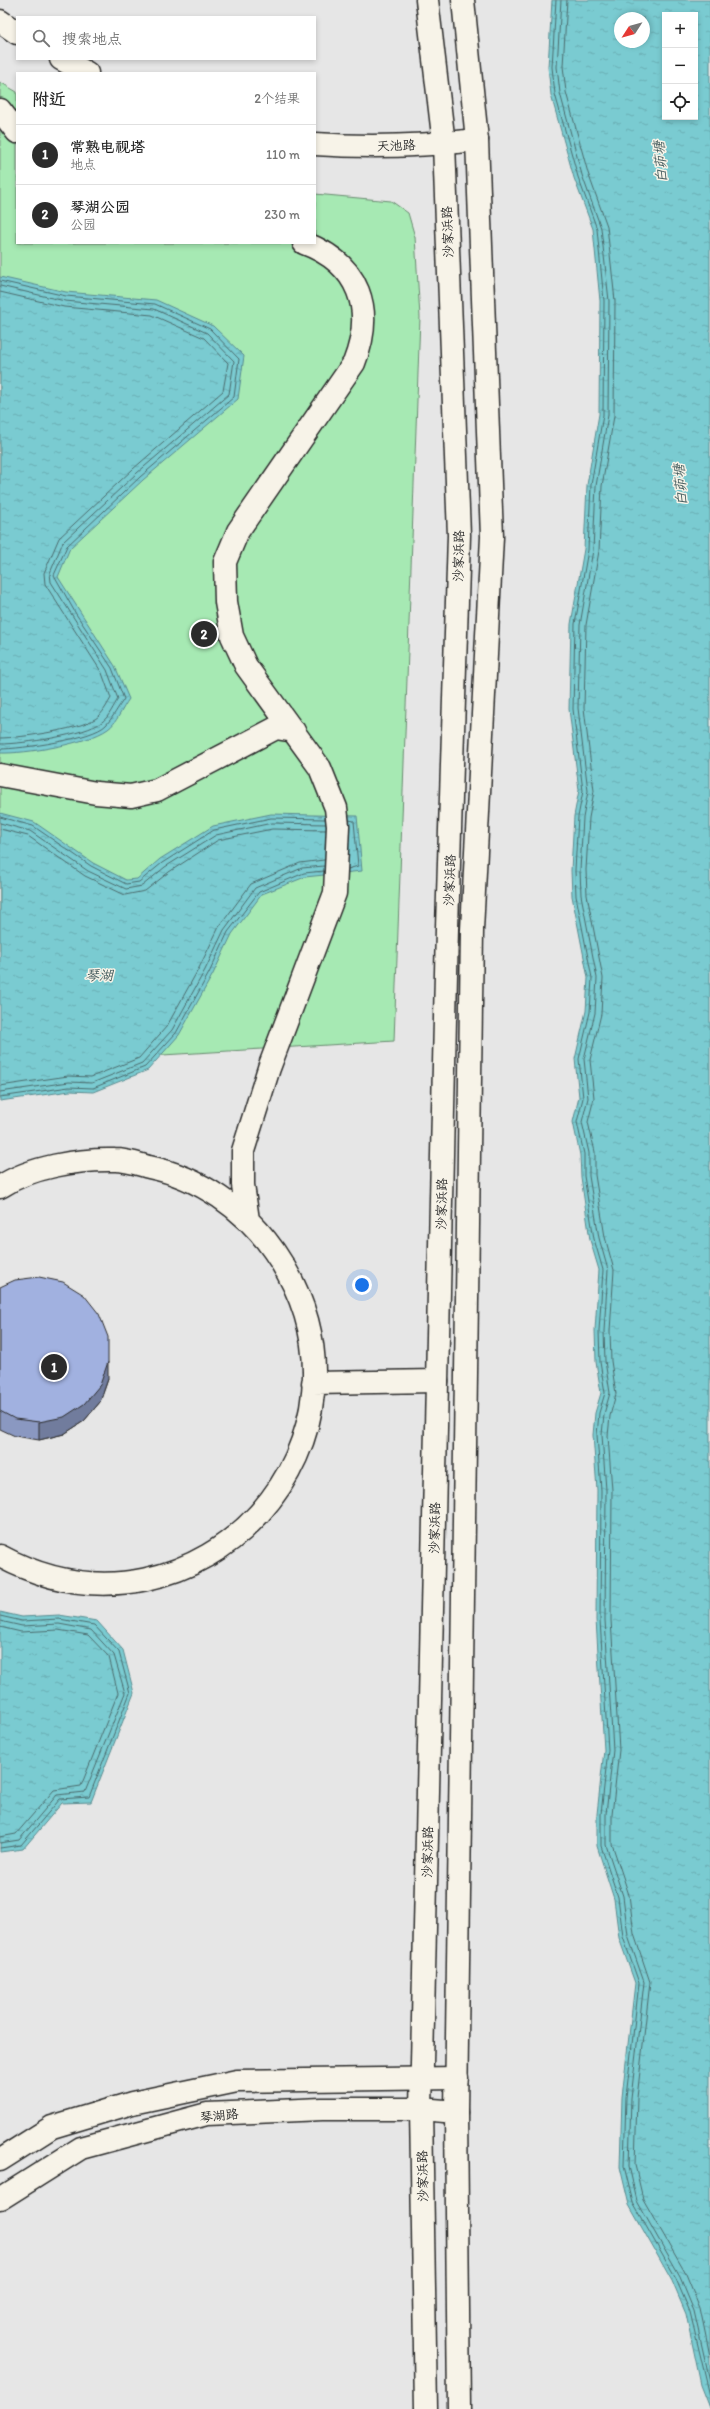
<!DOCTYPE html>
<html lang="zh">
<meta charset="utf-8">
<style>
:root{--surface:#fff;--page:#f6f6f6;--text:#222;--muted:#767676;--line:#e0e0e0;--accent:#2b2b2b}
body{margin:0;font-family:Itim,"LXGW WenKai TC",sans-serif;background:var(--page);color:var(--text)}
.controls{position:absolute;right:12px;top:12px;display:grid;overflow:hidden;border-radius:0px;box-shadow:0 2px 6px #0003}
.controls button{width:36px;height:36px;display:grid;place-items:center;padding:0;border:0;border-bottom:1px solid var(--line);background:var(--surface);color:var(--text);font:20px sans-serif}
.compass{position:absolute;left:614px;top:12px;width:36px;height:36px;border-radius:50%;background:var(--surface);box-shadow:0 2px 6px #0003;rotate:234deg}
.you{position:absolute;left:362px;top:1285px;width:14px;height:14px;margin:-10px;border:3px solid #fff;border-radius:50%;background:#1a73e8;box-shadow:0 0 0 6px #1a73e833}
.badge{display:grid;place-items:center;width:26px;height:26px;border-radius:50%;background:var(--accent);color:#fff;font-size:13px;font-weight:700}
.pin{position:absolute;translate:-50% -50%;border:2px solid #fff;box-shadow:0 1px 4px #0006}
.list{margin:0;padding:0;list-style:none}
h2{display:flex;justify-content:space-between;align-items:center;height:52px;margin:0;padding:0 16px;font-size:17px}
h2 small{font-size:13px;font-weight:400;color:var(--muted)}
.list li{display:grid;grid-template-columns:26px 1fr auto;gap:12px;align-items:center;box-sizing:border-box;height:60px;padding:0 16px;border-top:1px solid var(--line)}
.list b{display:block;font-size:15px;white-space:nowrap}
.list p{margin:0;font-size:13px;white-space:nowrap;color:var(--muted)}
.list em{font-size:13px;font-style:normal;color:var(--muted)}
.icon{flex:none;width:22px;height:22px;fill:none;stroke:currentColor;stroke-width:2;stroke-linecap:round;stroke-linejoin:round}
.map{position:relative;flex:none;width:710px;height:2409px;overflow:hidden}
.search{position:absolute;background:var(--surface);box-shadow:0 2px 6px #0003;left:16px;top:16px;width:300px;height:44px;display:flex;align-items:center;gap:10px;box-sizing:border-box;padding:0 14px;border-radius:0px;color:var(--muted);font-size:15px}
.panel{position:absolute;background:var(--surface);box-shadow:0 2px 6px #0003;left:16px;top:72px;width:300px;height:172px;border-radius:0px}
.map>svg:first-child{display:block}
.park{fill:#a6e9b3;stroke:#688a6f}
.water{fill:url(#water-ripples);stroke:#5a8b8f;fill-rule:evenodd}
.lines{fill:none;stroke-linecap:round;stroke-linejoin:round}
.shore{stroke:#4b6b6d;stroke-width:1}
.minor-casing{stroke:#2b2b2b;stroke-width:25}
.major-casing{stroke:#2b2b2b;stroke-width:25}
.minor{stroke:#f7f3e8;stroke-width:22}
.major{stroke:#f7f3e8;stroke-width:22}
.wall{fill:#8a98c1;stroke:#2b2b2b}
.shaded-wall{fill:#717c9d;stroke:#2b2b2b}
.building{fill:#a1b1e0;stroke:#2b2b2b}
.labels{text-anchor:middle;stroke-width:3;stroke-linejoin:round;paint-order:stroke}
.street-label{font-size:13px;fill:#2b2b2b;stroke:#f7f3e8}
.water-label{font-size:14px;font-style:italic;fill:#435b5d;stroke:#f7f3e8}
</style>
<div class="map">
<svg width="710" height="2409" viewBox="0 0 710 2409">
<defs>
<pattern id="water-ripples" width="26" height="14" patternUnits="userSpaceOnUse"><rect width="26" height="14" fill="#7acbd1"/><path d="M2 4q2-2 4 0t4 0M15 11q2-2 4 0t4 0" fill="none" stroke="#6aaeb4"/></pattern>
</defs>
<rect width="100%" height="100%" fill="#e6e6e6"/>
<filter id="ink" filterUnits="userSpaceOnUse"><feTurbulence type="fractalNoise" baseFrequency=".025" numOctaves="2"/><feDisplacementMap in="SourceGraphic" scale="8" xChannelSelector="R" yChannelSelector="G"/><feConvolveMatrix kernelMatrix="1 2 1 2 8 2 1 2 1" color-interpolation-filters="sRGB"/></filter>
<g filter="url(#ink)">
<!-- park -->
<path class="park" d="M 0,82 L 17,92 L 17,243 L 315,243 L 315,194 L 391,201 L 408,213 L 415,237 L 420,317 L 394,1041 L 146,1056 L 0,951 Z"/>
<!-- water -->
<path class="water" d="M 552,0 L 710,0 L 710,2408 L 701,2385 L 686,2314 L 672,2281 L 629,2205 L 620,2167 L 622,2097 L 635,1983 L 619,1938 L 614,1899 L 597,1846 L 597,1814 L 604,1750 L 596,1620 L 597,1490 L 593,1435 L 595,1413 L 601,1393 L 596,1362 L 595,1330 L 599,1270 L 590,1240 L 581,1177 L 580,1155 L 573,1122 L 579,1097 L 575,1059 L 586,1011 L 588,978 L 572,896 L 571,870 L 574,816 L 579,790 L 569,709 L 571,624 L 584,549 L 587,485 L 599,414 L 600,301 L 593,229 L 574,178 L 551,95 L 548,67 ZM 665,15 L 695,15 L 695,117 L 665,117 ZM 620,18 L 644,18 L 644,42 L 620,42 Z
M 0,277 L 66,292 L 156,300 L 213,326 L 244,356 L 238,399 L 143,480 L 70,548 L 58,577 L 115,666 L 129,699 C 123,707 116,724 108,729 C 87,744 25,754 0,753 Z
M 0,813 L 34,822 L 93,863 L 126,880 L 137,879 L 160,859 L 213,826 L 271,814 L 357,816 L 362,871 L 305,877 L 262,894 L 232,934 L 213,974 L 179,1035 L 148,1070 L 93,1092 L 70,1091 L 0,1101 Z
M 0,1612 L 22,1617 L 59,1615 L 97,1621 L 123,1650 L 134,1693 L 91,1802 L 62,1803 L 23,1849 L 0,1852 Z"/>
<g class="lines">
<!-- shore -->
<path class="shore" d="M 556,0 L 552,67 L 555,94 L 578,177 L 597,229 L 604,301 L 603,415 L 591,485 L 588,550 L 575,624 L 573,709 L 583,791 L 578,817 L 575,870 L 576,896 L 592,978 L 590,1012 L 579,1059 L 583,1098 L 577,1122 L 584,1154 L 584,1176 L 594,1239 L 603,1270 L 599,1331 L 600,1362 L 605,1393 L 599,1413 L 597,1435 L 601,1490 L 600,1620 L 608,1750 L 601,1814 L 601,1846 L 618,1897 L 623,1937 L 639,1983 L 626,2097 L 624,2166 L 633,2203 L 676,2279 L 690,2312 L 710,2396
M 561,0 L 557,67 L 560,93 L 582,175 L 601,228 L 609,301 L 608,415 L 596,486 L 593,550 L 580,625 L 578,708 L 588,791 L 583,818 L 580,870 L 581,895 L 597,978 L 595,1013 L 584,1059 L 588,1098 L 582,1122 L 589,1153 L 589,1176 L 599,1238 L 608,1270 L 604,1331 L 605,1361 L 610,1393 L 604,1414 L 602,1435 L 606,1490 L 605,1620 L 613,1750 L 606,1814 L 606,1845 L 623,1896 L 628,1936 L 644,1982 L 631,2098 L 629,2166 L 637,2201 L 680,2277 L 694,2311 L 710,2382
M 567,0 L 563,66 L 566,92 L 588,173 L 607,226 L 615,301 L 614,416 L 602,486 L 599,551 L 586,625 L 584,708 L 594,791 L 589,818 L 586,870 L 587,895 L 603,978 L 601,1014 L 590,1060 L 594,1098 L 588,1122 L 595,1152 L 595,1175 L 605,1237 L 614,1270 L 610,1331 L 611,1361 L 616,1394 L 610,1416 L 608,1436 L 612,1490 L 611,1620 L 619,1750 L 612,1815 L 612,1844 L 629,1895 L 634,1934 L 650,1982 L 637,2098 L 635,2165 L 643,2199 L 686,2274 L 700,2308 L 710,2356
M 0,281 L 66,296 L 155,304 L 210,329 L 239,359 L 234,397 L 140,477 L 67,546 L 54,575 L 76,614 L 112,668 L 124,699 C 118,707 113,718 106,725 C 93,739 21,749 0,749
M 0,286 L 65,301 L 154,309 L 207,333 L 234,361 L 229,394 L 137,473 L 63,542 L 50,573 L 51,582 L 107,670 L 118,699 C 114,705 109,717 102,722 C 85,735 23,744 0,744
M 0,292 L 64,307 L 152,315 L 204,338 L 228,363 L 223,391 L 133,469 L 59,538 L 44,573 L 45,584 L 102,673 L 111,698 C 108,703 104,711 99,716 C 86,729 20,738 0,738
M 0,817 L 33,826 L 91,866 L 126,884 L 139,882 L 162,863 L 214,830 L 271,818 L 325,819
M 0,823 L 30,831 L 88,871 L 126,889 L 142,886 L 165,867 L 216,835 L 272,823 L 326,824
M 0,829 L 28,836 L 85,876 L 125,895 L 145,891 L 169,872 L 218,840 L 272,829 L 326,830
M 348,869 L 358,866 L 354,821 L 349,820
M 0,1086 L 68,1076 L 91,1077 L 139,1058 L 167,1026 L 199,968 L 219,927 L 251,884 L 300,863 L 324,860
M 0,1092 L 69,1082 L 92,1083 L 142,1063 L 172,1030 L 205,970 L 224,930 L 255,888 L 302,868 L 324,866
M 0,1097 L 69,1087 L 93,1088 L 145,1067 L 176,1033 L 209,973 L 228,932 L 259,892 L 304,873 L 324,871
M 0,1616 L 22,1621 L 59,1619 L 94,1625 L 119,1652 L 130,1693 L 89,1797 L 60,1799 L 21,1845 L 0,1848
M 0,1621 L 22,1626 L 59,1624 L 91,1630 L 114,1655 L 125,1693 L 85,1792 L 57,1795 L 19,1840 L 0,1843
M 0,1627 L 21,1632 L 58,1630 L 88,1635 L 109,1657 L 118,1693 L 81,1786 L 54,1790 L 16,1834 L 0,1837"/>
<defs>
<path id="minor" d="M 0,21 L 17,33
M 61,59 L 87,73
M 0,110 L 17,132
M 315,144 C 369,148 423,146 477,140
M 0,775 L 96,793 L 131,796 L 157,790 L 276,728 L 294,731
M 0,1187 C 30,1167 79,1159 115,1160 C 126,1160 138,1164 149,1167 C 199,1177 245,1209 274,1251 C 402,1436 199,1663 0,1556
M 248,1220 L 243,1185 L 243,1151 L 269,1068 L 335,893 L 338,826 L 336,808 L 320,768 L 246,666 L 232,636 L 226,602 L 225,562 L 238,531 L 354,363 C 375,310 360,264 304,243
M 313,1383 L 437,1381
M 0,2160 L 52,2127 L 132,2103 L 237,2081 L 457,2078
M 0,2199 L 81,2148 L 207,2114 L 322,2109 L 421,2109 L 456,2112"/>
<path id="major" d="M 426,2409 L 421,2109 L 447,928 L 459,535 L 444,144 L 427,0
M 459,2409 L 456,2112 L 472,930 L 492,537 L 477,140 L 463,0"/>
</defs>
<!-- minor casing -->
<use href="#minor" class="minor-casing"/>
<!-- major casing -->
<use href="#major" class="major-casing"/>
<!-- minor -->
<use href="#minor" class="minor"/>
<!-- major -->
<use href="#major" class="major"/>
</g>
<!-- wall -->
<path class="wall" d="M 0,1287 L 108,1379 L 100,1402 L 84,1421 L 64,1434 L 39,1440 L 15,1436 L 0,1429 Z"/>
<!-- shaded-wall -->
<path class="shaded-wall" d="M 108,1362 L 108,1379 L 100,1402 L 84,1421 L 64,1434 L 39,1440 L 39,1422 Z"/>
<!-- building -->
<path class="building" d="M 39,1277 L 63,1282 L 84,1295 L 99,1314 L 108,1337 L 108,1362 L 100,1385 L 84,1404 L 64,1417 L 39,1422 L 15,1419 L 0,1411 L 0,1287 L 15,1280 Z"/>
</g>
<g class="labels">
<!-- street labels -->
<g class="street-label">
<text transform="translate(396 145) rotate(-2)" y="5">天池路</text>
<text transform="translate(447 232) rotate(-92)" y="5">沙家浜路</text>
<text transform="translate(458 556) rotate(-89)" y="5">沙家浜路</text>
<text transform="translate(449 880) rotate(-88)" y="5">沙家浜路</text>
<text transform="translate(441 1204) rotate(-89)" y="5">沙家浜路</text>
<text transform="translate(434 1528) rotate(-89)" y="5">沙家浜路</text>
<text transform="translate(427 1852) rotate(-89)" y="5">沙家浜路</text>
<text transform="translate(219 2115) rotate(-6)" y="5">琴湖路</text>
<text transform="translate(422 2176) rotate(-91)" y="5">沙家浜路</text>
</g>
<!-- water labels -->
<g class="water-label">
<text transform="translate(660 162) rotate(-94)" y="5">白茆塘</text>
<text transform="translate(680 485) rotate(-94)" y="5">白茆塘</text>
<text x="99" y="980">琴湖</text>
</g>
</g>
</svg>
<div class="controls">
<button>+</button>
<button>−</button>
<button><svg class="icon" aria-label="locate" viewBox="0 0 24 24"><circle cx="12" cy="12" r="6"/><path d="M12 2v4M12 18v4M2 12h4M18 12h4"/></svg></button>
</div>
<svg class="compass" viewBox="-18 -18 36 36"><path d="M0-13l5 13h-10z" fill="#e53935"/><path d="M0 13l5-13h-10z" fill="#767676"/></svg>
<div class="you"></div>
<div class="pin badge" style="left:54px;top:1367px">1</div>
<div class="pin badge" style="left:204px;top:634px">2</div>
<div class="search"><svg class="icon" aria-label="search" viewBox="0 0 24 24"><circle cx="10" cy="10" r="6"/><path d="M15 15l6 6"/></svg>搜索地点</div>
<section class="panel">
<h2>附近<small>2个结果</small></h2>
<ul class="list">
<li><span class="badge">1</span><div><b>常熟电视塔</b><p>地点</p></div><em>110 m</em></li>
<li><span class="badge">2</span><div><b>琴湖公园</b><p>公园</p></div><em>230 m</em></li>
</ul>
</section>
</div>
